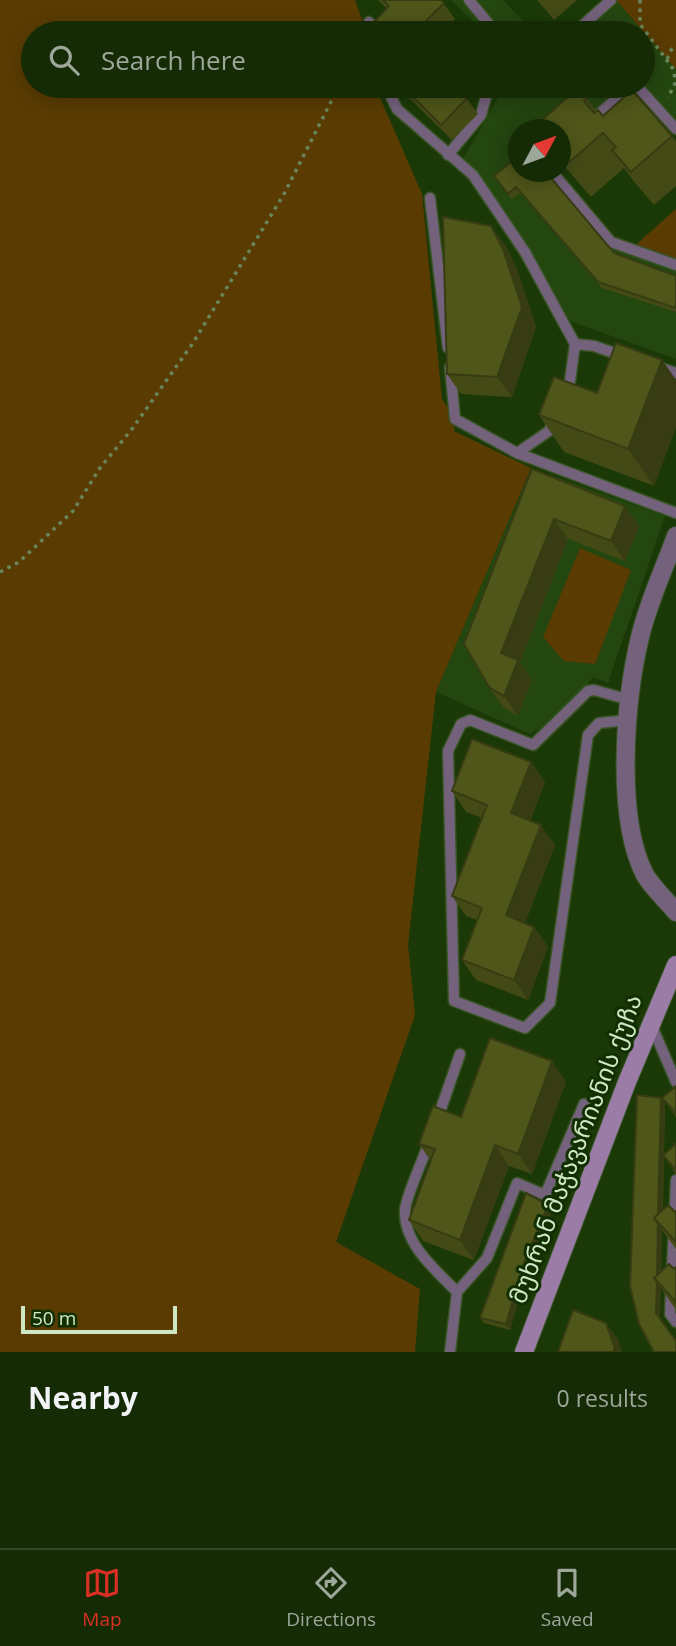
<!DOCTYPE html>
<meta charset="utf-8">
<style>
:root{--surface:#142b05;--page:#1d330f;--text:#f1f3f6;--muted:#9da79a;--line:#334727;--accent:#d93025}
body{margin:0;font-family:"Open Sans","Noto Sans Georgian",sans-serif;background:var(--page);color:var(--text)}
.compass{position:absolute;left:508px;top:119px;width:63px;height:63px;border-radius:50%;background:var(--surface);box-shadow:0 4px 18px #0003;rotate:49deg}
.scale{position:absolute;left:21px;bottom:18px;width:156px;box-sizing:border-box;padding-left:7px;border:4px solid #cfe7c5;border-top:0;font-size:19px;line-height:24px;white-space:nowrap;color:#cfe7c5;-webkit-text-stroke:5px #112f00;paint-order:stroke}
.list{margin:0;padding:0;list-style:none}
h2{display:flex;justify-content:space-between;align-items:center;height:91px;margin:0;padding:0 28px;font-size:30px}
h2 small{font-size:23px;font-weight:400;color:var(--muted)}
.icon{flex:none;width:38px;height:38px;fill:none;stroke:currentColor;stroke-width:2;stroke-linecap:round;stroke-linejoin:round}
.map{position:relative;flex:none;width:676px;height:1352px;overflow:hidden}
.search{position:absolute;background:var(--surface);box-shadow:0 4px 18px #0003;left:21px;right:21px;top:21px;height:77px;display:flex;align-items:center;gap:18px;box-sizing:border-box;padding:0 24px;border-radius:38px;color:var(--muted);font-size:26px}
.sheet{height:196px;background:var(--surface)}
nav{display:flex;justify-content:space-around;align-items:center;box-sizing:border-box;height:98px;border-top:2px solid var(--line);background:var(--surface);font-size:19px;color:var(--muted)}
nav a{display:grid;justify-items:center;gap:4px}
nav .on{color:var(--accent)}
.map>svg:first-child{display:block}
.built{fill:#24460f}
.green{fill:#5a3c03}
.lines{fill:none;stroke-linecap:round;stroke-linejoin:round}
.service-casing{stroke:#385525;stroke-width:13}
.minor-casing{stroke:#385525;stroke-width:20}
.secondary-casing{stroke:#385525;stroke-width:20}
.path{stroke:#6a855a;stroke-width:3.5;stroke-dasharray:3.5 5;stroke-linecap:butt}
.service{stroke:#74617c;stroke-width:10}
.minor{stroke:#74617c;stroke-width:18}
.secondary{stroke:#9a7ca6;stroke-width:18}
.wall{fill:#444a16}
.shaded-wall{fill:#373c12}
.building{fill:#4f561a;stroke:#373c12;stroke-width:2}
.labels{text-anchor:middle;stroke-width:6;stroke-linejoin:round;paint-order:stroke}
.street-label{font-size:24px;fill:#cfe7c5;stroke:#112f00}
</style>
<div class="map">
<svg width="676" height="1352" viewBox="0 0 676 1352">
<rect width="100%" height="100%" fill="#1b3907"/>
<!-- built -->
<path class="built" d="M 451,0 L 503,0 L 534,33 L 481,33 L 477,25 Z
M 616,0 L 676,69 L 676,127 L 643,86 L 643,33 L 579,33 Z
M 499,86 L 631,86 L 561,147 L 560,130 L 518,130 L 518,172 L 552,172 L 611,242 L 676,265 L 676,359 L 558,317 L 460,164 L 499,96 Z
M 531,468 L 665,516 L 608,683 L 593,677 L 557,720 L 530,734 L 436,692 Z"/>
<!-- green -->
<path class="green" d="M 0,0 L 355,0 L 367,33 L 33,33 L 33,86 L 375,86 L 422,194 L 442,399 L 455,419 L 454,431 L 531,468 L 436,692 L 408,945 L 415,1015 L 336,1242 L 420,1289 L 415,1352 L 0,1352 Z
M 616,0 L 676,0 L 676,69 Z
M 676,209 L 676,265 L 631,249 Z
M 580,548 L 631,570 L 595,664 L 564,661 L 543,637 Z"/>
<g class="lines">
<defs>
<path id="service" d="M 469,0 L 494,30 L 501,33
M 369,22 L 371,33
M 574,33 L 611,0
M 386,86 L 397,109 L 473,175 L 525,252 L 575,344
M 637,86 L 676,129
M 591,121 L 631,86
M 448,155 L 481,115 L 489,86
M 552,172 L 611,242 L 676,265
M 430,198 L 448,348
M 450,367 L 455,419 L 517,453 L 549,431 L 555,418
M 658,367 L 676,373
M 565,397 L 569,388 L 575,344 L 594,346 L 626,357
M 517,453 L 676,513
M 628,720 L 599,723 L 588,735 L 550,1003 L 525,1028 L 454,1001 L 448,751 L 461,724 L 470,720 L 533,745 L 588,691 L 594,690 L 630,700
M 651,1024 L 676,1082
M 437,1120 L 460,1054
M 429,1142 C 424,1158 406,1196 405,1210 C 403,1244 436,1270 457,1292 L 450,1352
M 676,1180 L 670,1314 L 676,1322
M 457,1292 L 487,1258 L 517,1183 L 545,1195 L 584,1104"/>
<path id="minor" d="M 676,536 C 664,569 648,603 640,637 C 625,700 615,817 645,875 C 653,888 666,900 676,912"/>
<path id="secondary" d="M 524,1352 L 627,1082 L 676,965"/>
</defs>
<!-- service casing -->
<use href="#service" class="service-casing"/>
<!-- minor casing -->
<use href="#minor" class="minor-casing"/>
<!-- secondary casing -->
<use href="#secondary" class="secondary-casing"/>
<!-- path -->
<path class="path" d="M 640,0 L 640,24 L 674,70 L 675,83 L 668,98
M 667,59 L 671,50 L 676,46
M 0,572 L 19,562 L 73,511 L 100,468 L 132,429 L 193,343 L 284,194 L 339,86"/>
<!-- service -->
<use href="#service" class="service"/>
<!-- minor -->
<use href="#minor" class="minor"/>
<!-- secondary -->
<use href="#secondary" class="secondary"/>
</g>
<!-- wall -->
<path class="wall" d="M 378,0 L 441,0 L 455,19 L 441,33 L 383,33 L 375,21 L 387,9 Z
M 537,0 L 577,0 L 554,20 Z
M 400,86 L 473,86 L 464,95 L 478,114 L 452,140 L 407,96 Z
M 587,98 L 596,111 L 603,116 L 672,136 L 676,141 L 676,186 L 654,205 L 635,183 L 624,168 L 591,197 L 561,162 L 561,156 L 537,130 Z
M 529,175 L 614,253 L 676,276 L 676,312 L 602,288 L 520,193 L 512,199 L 494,176 Z
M 506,246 L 517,269 L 536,327 L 512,397 L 461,394 L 447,374 Z
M 662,360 L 676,380 L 676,427 L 654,486 L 564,452 L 539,415 L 597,393 Z
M 532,469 L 625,506 L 639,526 L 625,561 L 568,539 L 520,663 L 532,680 L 518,716 L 503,707 L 489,687 Z
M 531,762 L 545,782 L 530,821 L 555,845 L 525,923 L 534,927 L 548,947 L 528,1000 L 476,980 L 462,960 L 477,920 L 466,916 L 452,896 L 482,818 L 466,812 L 452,791 Z
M 566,1082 L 532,1174 L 509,1166 L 474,1260 L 423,1241 L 409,1220 L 431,1161 L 419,1144 L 461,1117 Z
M 676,1086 L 676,1117 L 662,1098 Z
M 661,1098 L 665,1104 L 664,1154 L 676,1170 L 676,1174 L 664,1156 L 663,1210 L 675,1212 L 676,1211 L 676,1249 L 662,1230 L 661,1271 L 674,1269 L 676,1267 L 676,1310 L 661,1288 L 654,1352 Z
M 548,1205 L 552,1211 L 528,1268 L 510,1330 L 484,1323 L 480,1318 Z"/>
<!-- shaded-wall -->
<path class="shaded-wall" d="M 491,226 L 506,246 L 517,269 L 536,327 L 512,397 L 497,377 Z
M 662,360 L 676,380 L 676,427 L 654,486 L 628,449 Z
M 625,506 L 639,526 L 625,561 L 611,541 Z
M 554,519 L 568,539 L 520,663 L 532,680 L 518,716 L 504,696 L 501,653 Z
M 531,762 L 545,782 L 525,833 L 511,813 Z
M 541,825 L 555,845 L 520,936 L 506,915 Z
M 534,927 L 548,947 L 528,1000 L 514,980 Z
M 552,1061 L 566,1082 L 532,1174 L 518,1154 Z
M 661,1098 L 665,1104 L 662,1227 L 658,1223 Z
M 495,1145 L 509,1166 L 474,1260 L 460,1240 Z
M 548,1205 L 552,1211 L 528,1268 L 510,1330 L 506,1324 L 524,1263 Z
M 658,1224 L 662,1230 L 661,1286 L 657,1281 Z
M 657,1282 L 661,1288 L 660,1318 L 656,1313 Z
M 606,1323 L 618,1339 L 622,1352 L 613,1352 Z"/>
<!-- building -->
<path class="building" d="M 383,0 L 441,0 L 444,3 L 414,33 L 387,33 L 375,21 L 389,6 Z
M 402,86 L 455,86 L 467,98 L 441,125 Z
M 578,88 L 587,98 L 584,101 L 594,113 L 598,110 L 603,116 L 632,90 L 672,136 L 631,172 L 612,150 L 616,147 L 603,133 L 567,164 L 561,156 L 561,130 L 538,130 L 535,126 Z
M 516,158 L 519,161 L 519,172 L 526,172 L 529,175 L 535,172 L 546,172 L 614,253 L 676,276 L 676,308 L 598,282 L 516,187 L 508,194 L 494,176 Z
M 443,217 L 491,226 L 503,249 L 522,307 L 497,377 L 447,374 Z
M 616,343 L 662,360 L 628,449 L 539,415 L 554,377 L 597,393 Z
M 532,469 L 625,506 L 611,541 L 554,519 L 501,653 L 518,660 L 504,696 L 489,687 L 464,644 Z
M 472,739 L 531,762 L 511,813 L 541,825 L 506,915 L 534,927 L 514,980 L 462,960 L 482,908 L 452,896 L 487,805 L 452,791 Z
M 490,1038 L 552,1061 L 518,1154 L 495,1145 L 460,1240 L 409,1220 L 435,1149 L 419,1144 L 433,1106 L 461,1117 Z
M 676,1086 L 676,1113 L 662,1098 Z
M 637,1095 L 661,1098 L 658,1214 L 654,1218 L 658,1224 L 657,1275 L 654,1278 L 657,1282 L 656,1313 L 676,1341 L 676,1352 L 654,1352 L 639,1324 L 630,1286 Z
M 676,1144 L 676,1170 L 663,1155 Z
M 526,1193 L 548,1205 L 524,1263 L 506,1324 L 480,1318 Z
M 668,1205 L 675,1212 L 676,1211 L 676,1242 L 654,1218 Z
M 669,1264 L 674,1269 L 676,1267 L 676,1302 L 654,1278 Z
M 573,1310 L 606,1323 L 615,1348 L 613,1352 L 558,1352 Z"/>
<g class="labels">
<!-- street labels -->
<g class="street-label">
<text transform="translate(576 1149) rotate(-69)" y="8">მუხრან მაჭავარიანის ქუჩა</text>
</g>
</g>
</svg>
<svg class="compass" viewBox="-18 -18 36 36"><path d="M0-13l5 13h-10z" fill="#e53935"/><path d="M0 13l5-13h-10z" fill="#9da79a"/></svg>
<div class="scale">50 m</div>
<div class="search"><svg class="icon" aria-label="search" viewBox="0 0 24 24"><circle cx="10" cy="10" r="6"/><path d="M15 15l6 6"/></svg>Search here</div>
</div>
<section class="sheet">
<h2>Nearby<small>0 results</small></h2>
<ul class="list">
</ul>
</section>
<nav>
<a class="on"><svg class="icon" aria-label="map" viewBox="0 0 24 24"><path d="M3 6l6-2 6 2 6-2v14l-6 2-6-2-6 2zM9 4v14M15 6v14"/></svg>Map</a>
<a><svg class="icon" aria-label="directions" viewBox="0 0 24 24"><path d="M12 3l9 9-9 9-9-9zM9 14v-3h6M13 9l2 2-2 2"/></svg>Directions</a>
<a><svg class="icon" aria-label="saved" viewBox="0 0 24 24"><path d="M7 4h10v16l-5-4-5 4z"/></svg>Saved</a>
</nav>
